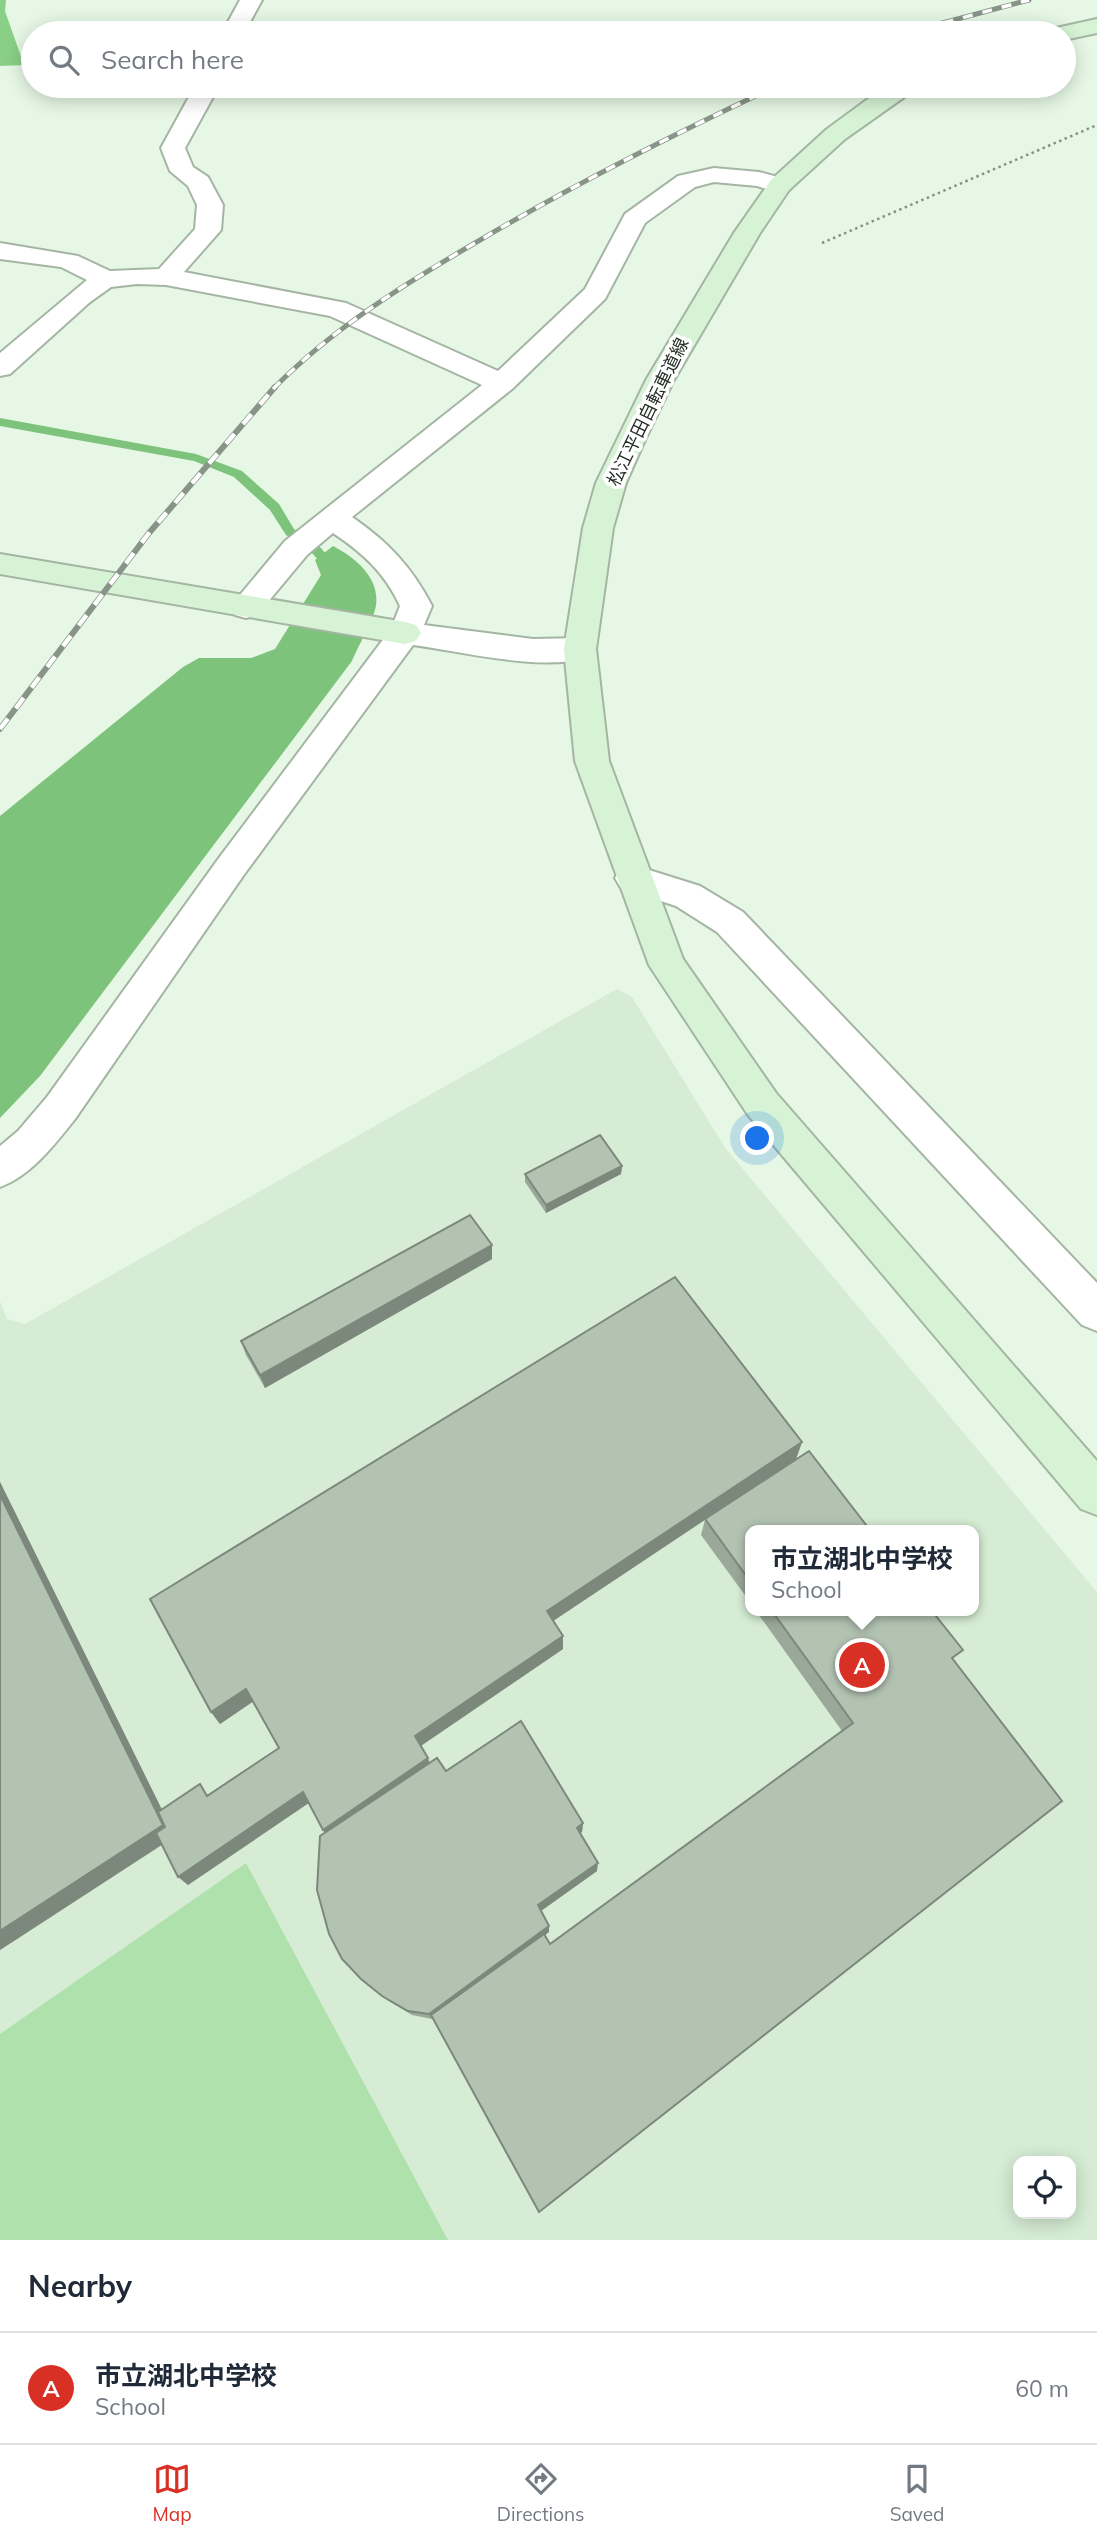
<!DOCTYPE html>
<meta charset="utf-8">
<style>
:root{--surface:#fff;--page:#f6f6f7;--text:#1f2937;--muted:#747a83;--line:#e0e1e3;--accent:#d93025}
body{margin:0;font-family:Mulish,"Noto Sans JP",sans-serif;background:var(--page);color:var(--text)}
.controls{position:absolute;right:21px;bottom:21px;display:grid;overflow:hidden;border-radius:14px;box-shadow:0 4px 18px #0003}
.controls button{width:63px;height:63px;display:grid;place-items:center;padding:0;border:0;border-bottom:2px solid var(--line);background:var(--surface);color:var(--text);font:35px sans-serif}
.you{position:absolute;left:758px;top:1139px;width:24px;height:24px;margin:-18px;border:5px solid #fff;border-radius:50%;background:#1a73e8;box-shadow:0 0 0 10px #1a73e833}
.badge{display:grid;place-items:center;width:46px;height:46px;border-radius:50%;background:var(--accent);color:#fff;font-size:23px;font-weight:700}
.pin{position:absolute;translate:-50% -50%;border:4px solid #fff;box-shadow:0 2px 7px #0006}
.popup{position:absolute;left:745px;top:1525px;width:234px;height:91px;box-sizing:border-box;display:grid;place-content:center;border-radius:14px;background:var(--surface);filter:drop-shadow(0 2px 5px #0005);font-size:23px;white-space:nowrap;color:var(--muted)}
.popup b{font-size:26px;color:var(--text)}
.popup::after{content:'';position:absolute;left:50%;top:100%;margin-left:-14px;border:14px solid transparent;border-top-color:var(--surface)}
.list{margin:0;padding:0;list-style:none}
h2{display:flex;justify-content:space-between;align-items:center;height:91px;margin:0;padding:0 28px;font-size:30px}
h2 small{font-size:23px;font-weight:400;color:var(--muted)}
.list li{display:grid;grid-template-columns:46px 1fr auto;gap:21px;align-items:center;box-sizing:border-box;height:112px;padding:0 28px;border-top:2px solid var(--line)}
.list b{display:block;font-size:26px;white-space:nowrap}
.list p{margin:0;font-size:23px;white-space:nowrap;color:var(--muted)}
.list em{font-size:23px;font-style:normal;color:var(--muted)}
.icon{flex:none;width:38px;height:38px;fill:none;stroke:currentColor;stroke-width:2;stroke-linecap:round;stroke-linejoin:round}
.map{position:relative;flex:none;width:1097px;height:2240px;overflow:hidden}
.search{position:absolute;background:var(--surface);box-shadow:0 4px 18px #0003;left:21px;right:21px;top:21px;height:77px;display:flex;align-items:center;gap:18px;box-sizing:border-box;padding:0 24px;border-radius:38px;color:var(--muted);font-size:26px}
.sheet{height:203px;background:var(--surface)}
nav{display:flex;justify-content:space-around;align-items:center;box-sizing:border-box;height:98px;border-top:2px solid var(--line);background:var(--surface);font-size:19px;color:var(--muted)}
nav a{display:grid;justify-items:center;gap:4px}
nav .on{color:var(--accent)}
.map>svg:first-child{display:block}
.built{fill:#d6ecd4;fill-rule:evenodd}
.green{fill:#afe1ac}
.forest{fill:#8acf87}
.water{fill:#7ec37b}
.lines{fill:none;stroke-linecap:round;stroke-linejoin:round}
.stream{fill:#7ec37b;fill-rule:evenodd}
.street-casing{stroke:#a5b5a3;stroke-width:4}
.secondary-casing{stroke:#a5b5a3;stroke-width:4}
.path{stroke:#859185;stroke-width:2.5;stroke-dasharray:2.5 3.5;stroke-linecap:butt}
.street{fill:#fff;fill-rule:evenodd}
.secondary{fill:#d6f4d5;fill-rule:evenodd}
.rail-far1-casing{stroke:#889487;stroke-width:5}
.rail-casing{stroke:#889487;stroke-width:6}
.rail-far1{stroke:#fff;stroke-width:3.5;stroke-dasharray:10;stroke-linecap:butt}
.rail{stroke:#fff;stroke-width:4.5;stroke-dasharray:13;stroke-linecap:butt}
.wall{fill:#9aa899}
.shaded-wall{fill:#7d887d}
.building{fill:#b3c3b2;stroke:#7d887d;stroke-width:2}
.labels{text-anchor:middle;stroke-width:7;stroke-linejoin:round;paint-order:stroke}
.far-street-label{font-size:18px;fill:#272d27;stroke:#fff}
</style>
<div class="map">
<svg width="1097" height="2240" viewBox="0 0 1097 2240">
<rect width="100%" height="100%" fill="#e6f8e5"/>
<!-- built -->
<path class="built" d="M 617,989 L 632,997 L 726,1149 L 1097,1592 L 1097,2240 L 0,2240 L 0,1301 L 7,1319 L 25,1324 ZM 750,1530 L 974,1530 L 974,1611 L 750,1611 ZM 1018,2161 L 1071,2161 L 1071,2214 L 1018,2214 Z"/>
<!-- green -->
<path class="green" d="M 246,1863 L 448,2240 L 0,2240 L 0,2034 Z"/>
<!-- forest -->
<path class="forest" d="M 0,0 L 6,0 L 5,11 L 24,65 L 0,66 Z"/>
<!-- water -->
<path class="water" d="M 333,546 C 354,557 380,577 376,605 C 374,620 358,646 352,661 L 40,1076 L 0,1118 L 0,816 L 183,667 L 199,658 L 251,658 L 275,649 L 321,575 L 315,560 Z"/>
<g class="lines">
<!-- stream -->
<path class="stream" d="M 0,418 L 196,454 L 242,471 L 279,504 L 294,529 L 321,548 L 339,570 L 333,574 L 329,573 L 313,554 L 286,535 L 270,510 L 234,477 L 194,461 L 0,426 Z"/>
<defs>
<path id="street" d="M 240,0 L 262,0 L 244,33 L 222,33 Z
M 195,86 L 219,86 L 185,148 L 193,167 L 208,177 L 223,205 L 221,230 L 184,272 L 346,303 L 498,371 L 585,289 L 625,214 L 678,176 L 714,168 L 759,172 L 789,180 L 793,185 L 789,190 L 780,193 L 757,186 L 714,182 L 695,187 L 645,223 L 605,299 L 512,389 L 352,517 C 388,542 412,567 432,606 L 424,625 L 533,639 L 580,638 L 591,641 L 596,649 L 591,657 C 540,672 466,652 413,645 L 243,876 L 75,1119 C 54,1145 32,1175 0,1187 L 0,1146 L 18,1131 L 47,1097 L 219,858 L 391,629 L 400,606 C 385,573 363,553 333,533 L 307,555 L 257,615 L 246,618 L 235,615 L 230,607 L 285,541 L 482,385 L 330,316 L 166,285 L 137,284 L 111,287 L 90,302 L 10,374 L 0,376 L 0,353 L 87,280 L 61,267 L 0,259 L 0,243 L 78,256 L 110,271 L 159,269 L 195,229 L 197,205 L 188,186 L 170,171 L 161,148 Z
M 633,865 L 700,886 L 743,912 L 1097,1283 L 1097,1331 L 1082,1325 L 717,932 L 676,906 L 621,888 L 615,878 L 621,868 Z"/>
<path id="secondary" d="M 1097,19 L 1097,33 L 1064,40 L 1064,33 L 1053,33 L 1056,28 Z
M 890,86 L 920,86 L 845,139 L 789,190 L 760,233 L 674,380 L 645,440 L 626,483 L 613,528 L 596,649 L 609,761 L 683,959 L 776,1093 L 1097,1461 L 1097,1515 L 1081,1509 L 748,1115 L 649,965 L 575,761 L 564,649 L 583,528 L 596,483 L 646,380 L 734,233 L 771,180 L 827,129 L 876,93 Z
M 0,554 L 405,622 L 416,625 L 421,633 L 416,641 L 405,644 L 0,574 Z"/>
</defs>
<!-- street casing -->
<use href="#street" class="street-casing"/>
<!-- secondary casing -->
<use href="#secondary" class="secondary-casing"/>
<!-- path -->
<path class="path" d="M 822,243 L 1097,125"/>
<!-- street -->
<use href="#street" class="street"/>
<!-- secondary -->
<use href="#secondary" class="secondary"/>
<defs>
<path id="rail-far1" d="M 905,33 L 1029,0
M 273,389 C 332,329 403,285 475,243 C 573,185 674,134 777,86"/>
<path id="rail" d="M 0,729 L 149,533 L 275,387"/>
</defs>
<!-- rail-far1 casing -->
<use href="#rail-far1" class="rail-far1-casing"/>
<!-- rail casing -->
<use href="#rail" class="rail-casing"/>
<!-- rail-far1 -->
<use href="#rail-far1" class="rail-far1"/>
<!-- rail -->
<use href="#rail" class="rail"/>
</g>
<!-- wall -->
<path class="wall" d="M 622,1166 L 621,1174 L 546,1213 L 525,1182 L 525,1174 Z
M 492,1245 L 492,1259 L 265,1388 L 246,1355 L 241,1341 Z
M 802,1442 L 796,1459 L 750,1530 L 750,1602 L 701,1535 L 705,1520 L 553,1621 L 563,1649 L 421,1746 L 430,1763 L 446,1771 L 583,1823 L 582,1832 L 580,1833 L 597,1871 L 541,1911 L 549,1932 L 545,1935 L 550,1944 L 842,1731 L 756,1611 L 932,1611 L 954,1660 L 1062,1801 L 432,2019 L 412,2015 L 387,2000 L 366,1984 L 342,1959 L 325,1833 L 309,1803 L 188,1885 L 162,1845 L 0,1950 L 0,1482 L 162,1810 L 209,1794 L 279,1748 L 253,1701 L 220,1724 L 211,1712 Z"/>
<!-- shaded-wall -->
<path class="shaded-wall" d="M 622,1166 L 621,1174 L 546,1213 L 546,1205 Z
M 492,1245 L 492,1259 L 265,1388 L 260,1375 Z
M 802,1442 L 796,1459 L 547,1625 L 547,1611 Z
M 0,1482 L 175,1836 L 0,1950 Z
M 563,1636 L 563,1649 L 419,1747 L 415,1736 Z
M 246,1689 L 254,1701 L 220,1724 L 211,1712 Z
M 428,1758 L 431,1769 L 329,1839 L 323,1830 Z
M 303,1792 L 310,1802 L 188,1885 L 178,1877 Z
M 583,1823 L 582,1832 L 576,1837 L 577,1828 Z
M 598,1863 L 597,1871 L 538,1913 L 538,1905 Z
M 549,1926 L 549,1932 L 432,2019 L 429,2014 Z"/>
<!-- building -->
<path class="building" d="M 600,1135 L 622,1166 L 546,1205 L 525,1174 Z
M 470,1215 L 492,1245 L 260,1375 L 241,1341 Z
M 675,1277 L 802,1442 L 547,1611 L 563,1636 L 415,1736 L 428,1758 L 323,1830 L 303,1792 L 178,1877 L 156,1833 L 165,1827 L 158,1812 L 200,1784 L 207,1796 L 279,1748 L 246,1689 L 211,1712 L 150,1599 Z
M 809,1451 L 870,1530 L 750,1530 L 750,1581 L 705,1519 Z
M 0,1495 L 163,1825 L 0,1931 Z
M 772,1611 L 932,1611 L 963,1650 L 952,1658 L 1062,1801 L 539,2212 L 431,2015 L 544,1934 L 550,1944 L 853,1723 Z
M 521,1721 L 583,1823 L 577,1828 L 598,1863 L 538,1905 L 549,1926 L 429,2014 L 408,2011 L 382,1996 L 361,1979 L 342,1959 L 329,1934 L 317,1890 L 320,1836 L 437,1758 L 446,1771 Z"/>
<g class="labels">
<!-- far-street labels -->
<g class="far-street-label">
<text transform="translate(648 412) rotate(-64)" y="6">松江平田自転車道線</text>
</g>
</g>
</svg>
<div class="controls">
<button><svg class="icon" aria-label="locate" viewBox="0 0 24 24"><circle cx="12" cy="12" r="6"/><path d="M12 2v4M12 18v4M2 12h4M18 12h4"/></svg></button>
</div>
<div class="you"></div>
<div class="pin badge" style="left:862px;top:1665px">A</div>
<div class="popup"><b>市立湖北中学校</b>School</div>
<div class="search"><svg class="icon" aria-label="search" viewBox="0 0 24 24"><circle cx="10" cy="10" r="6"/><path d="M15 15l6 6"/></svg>Search here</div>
</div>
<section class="sheet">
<h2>Nearby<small></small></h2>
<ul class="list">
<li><span class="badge">A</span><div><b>市立湖北中学校</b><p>School</p></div><em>60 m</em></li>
</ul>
</section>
<nav>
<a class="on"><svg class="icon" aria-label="map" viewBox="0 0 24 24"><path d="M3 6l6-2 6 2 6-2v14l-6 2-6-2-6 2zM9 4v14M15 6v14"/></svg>Map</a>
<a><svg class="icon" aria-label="directions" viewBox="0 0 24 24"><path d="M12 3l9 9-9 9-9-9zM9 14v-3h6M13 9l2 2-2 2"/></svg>Directions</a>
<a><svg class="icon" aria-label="saved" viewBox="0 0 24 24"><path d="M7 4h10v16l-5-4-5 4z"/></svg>Saved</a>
</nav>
